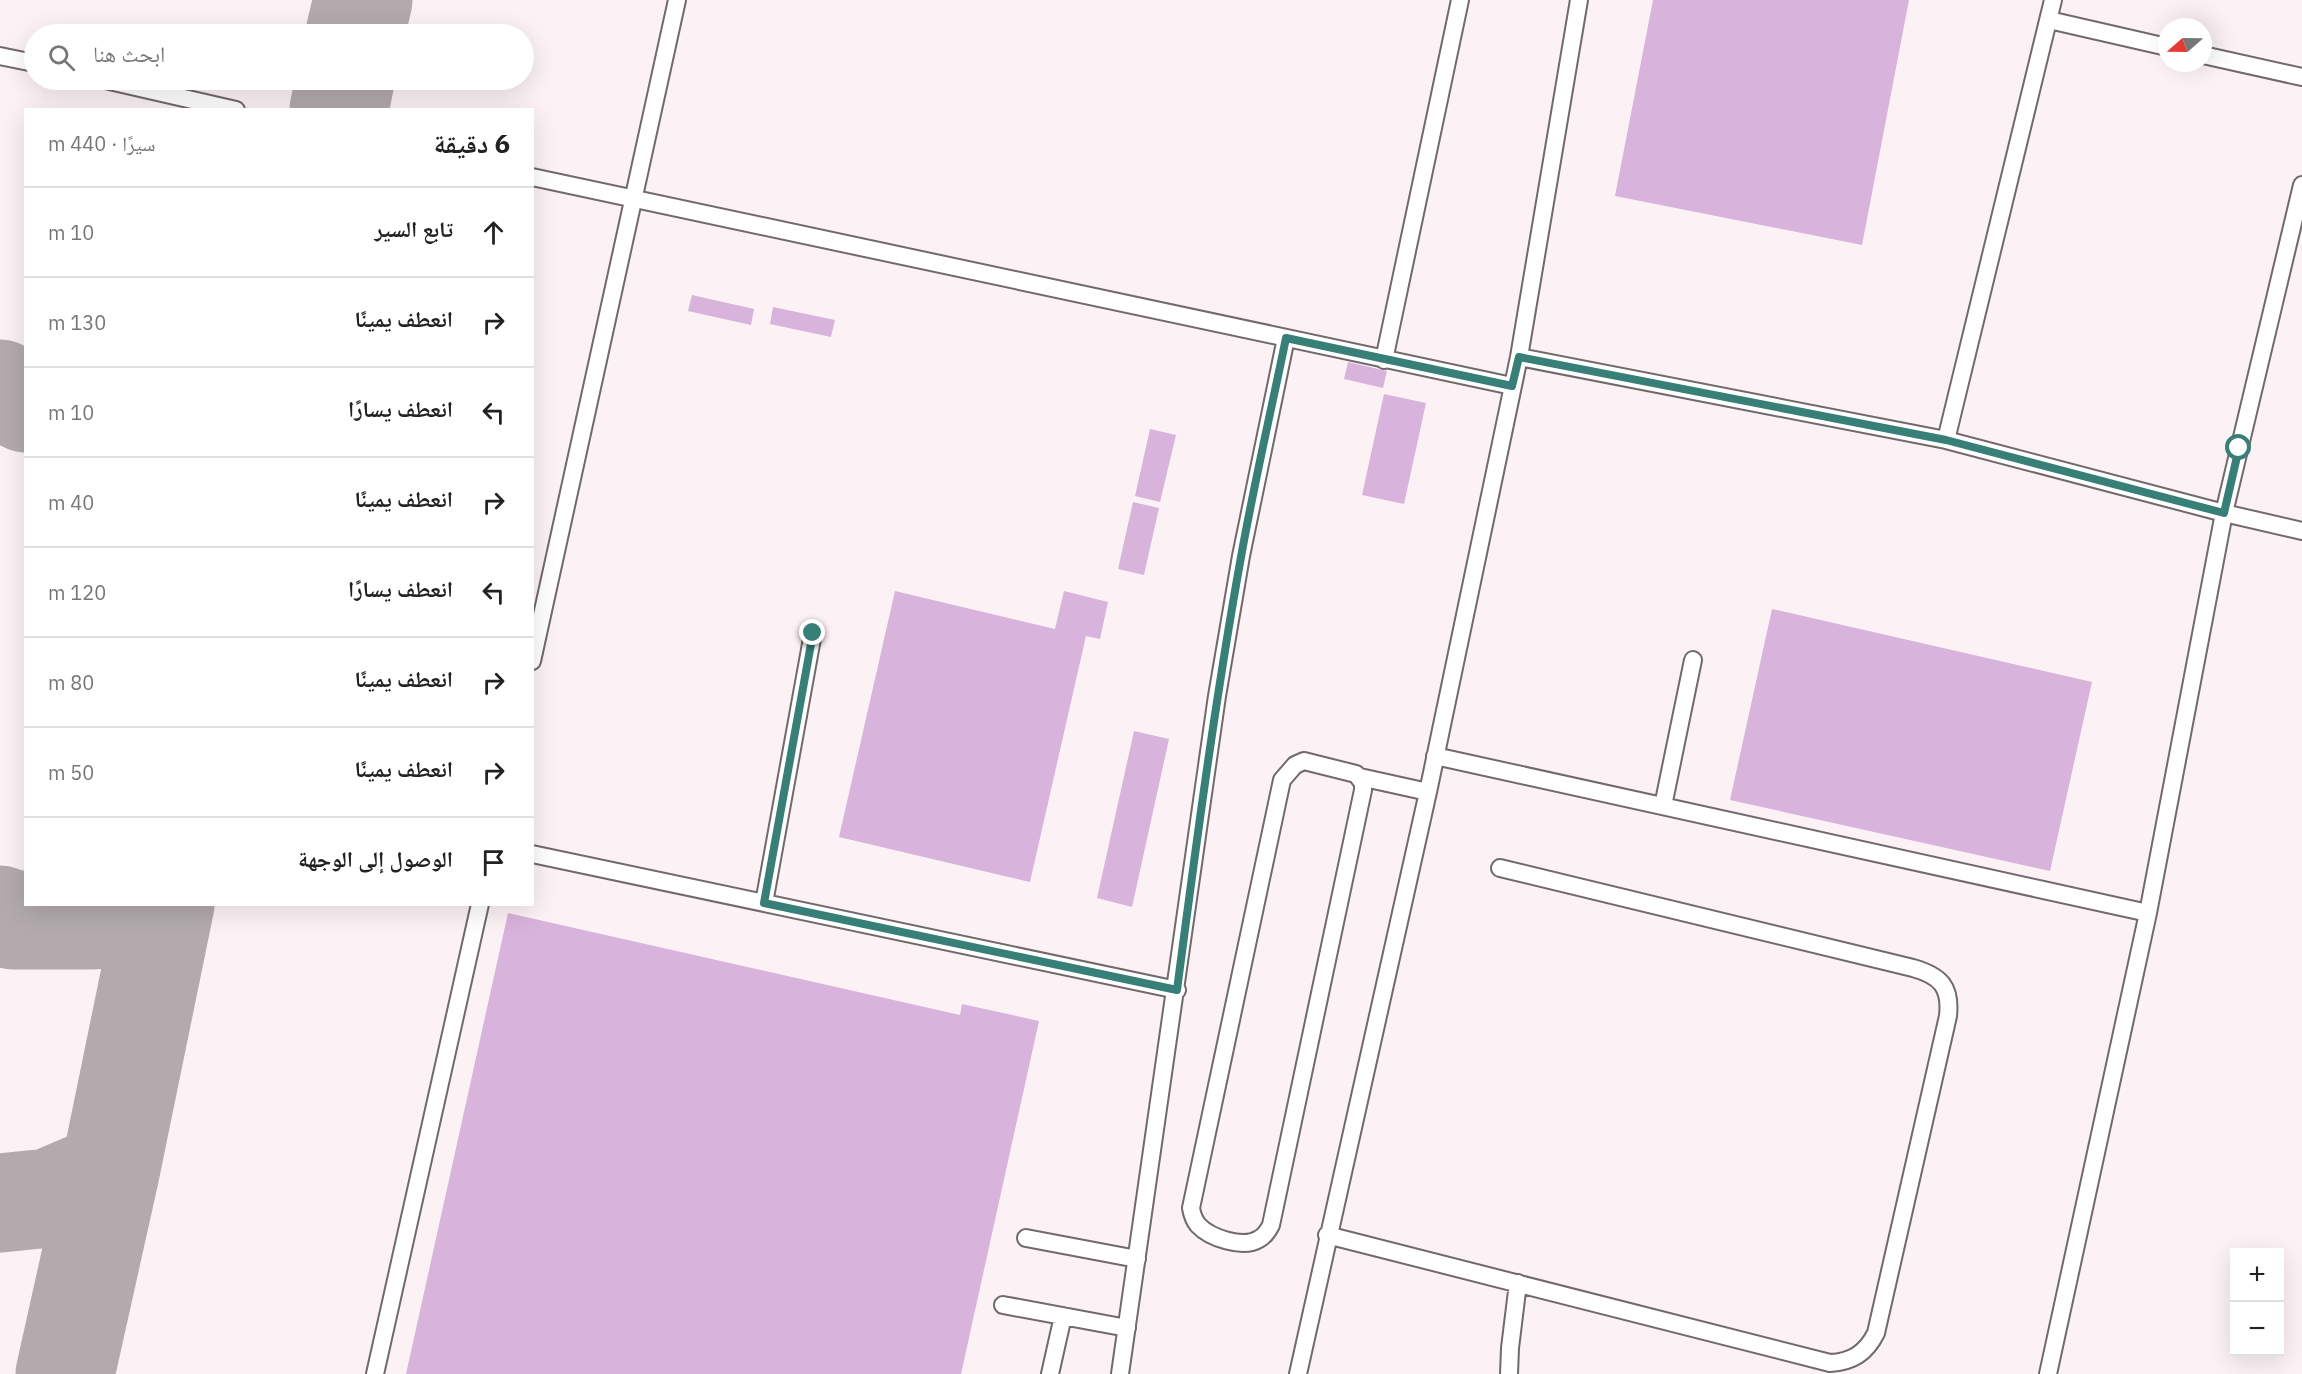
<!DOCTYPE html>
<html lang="ar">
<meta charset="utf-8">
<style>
:root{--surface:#fff;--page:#f2f2f2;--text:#222;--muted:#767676;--line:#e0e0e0}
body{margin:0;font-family:"IBM Plex Sans","Noto Naskh Arabic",sans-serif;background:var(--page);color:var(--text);direction:rtl}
.controls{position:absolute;right:18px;bottom:18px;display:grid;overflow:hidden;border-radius:0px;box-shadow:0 6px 24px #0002}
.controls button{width:54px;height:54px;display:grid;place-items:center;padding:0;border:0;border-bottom:2px solid var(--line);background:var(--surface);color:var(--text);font:30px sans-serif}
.compass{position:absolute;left:2158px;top:18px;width:54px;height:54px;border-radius:50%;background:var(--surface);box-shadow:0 6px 24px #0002;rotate:250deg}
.stop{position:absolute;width:18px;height:18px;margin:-14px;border:4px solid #387f77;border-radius:50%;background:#fff}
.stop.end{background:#387f77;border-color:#fff;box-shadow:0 2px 6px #0008}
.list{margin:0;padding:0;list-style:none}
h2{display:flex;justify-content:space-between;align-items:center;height:78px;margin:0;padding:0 24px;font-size:26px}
h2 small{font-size:20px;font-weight:400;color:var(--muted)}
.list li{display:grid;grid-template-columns:39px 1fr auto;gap:18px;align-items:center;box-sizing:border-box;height:90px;padding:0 24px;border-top:2px solid var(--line)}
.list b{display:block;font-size:22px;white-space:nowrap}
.list em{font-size:20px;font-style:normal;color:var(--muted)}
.icon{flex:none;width:33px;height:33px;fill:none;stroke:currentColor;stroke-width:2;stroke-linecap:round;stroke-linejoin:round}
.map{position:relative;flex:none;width:2302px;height:1374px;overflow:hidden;direction:ltr}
.search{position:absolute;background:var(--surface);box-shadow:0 6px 24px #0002;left:24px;top:24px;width:510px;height:66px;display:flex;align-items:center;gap:15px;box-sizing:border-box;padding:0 21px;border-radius:33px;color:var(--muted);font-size:22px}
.panel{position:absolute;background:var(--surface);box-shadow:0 6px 24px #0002;left:24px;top:108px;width:510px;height:798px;border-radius:0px;direction:rtl}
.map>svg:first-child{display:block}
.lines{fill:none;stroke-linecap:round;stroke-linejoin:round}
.taxiway{stroke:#b2aaac;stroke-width:99}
.building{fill:#d8b3dc}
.service-casing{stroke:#71696c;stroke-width:20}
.service{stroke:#fff;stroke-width:16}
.route{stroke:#387f77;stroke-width:8}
</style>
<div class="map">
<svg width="2302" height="1374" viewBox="0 0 2302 1374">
<rect width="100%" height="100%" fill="#fcf2f5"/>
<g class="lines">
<!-- taxiway -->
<path class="taxiway" d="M 355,34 L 363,0
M 339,110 L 345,80
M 0,389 L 26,403
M 0,915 L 13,920 L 93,920 L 135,904
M 0,1203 L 49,1198 L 110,1172
M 65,1374 L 110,1172 L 165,904"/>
</g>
<!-- building -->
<path class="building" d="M 1653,0 L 1909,0 L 1862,245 L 1615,196 Z
M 692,295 L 754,309 L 751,325 L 688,311 Z
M 773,307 L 835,320 L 831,337 L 770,324 Z
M 1348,362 L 1387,371 L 1383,388 L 1344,379 Z
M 1384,394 L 1426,403 L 1404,504 L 1362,495 Z
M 1150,429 L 1176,435 L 1160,502 L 1135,496 Z
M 1133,502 L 1159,508 L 1144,575 L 1118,569 Z
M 895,591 L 1055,629 L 1064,591 L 1108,602 L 1100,639 L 1086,636 L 1030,882 L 839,837 Z
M 1772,609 L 2092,682 L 2050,871 L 1730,800 Z
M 1134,731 L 1169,739 L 1132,907 L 1097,898 Z
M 508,913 L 960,1015 L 962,1004 L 1039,1021 L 961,1374 L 406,1374 Z"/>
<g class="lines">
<defs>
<path id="service" d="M 2049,20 L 2167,47
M 2203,55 L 2302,77
M 0,56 L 34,63
M 105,80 L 236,110
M 532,177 L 1512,386
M 1519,357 L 1946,440 L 2224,513 L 2302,531
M 1384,360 L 1460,0
M 1946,440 L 2053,0
M 532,661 L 677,0
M 1435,756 L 2148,913
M 1304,761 L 1356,774 L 1363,783 L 1363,790 L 1271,1225 C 1268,1231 1265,1236 1259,1239 C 1243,1249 1210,1238 1198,1225 C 1194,1220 1192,1214 1191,1208 L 1282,780 L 1295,765 Z
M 1360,777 L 1428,792
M 1663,806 L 1693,660
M 532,854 L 1177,990
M 764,903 L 813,633
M 1327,1235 L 1830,1363 C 1852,1362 1866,1353 1876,1333 L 1948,1016 C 1951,987 1941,976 1913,968 L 1500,868
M 1026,1238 L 1137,1259
M 1003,1305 L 1127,1328
M 375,1374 L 480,904
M 1050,1374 L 1063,1316
M 1120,1374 L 1217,696 L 1241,556 L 1286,338
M 1298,1374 L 1428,792 L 1519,357 L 1579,0
M 1509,1374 L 1510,1348 L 1518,1283
M 2048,1374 L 2148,913 L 2224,513 L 2302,185"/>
</defs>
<!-- service casing -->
<use href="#service" class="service-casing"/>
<!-- service -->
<use href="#service" class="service"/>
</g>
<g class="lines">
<!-- route -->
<path class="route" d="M 813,633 L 764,903 L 1177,990 C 1196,845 1215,701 1241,557 C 1254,484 1271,411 1286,338 L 1512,386 L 1519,357 L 1946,440 L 2224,513 L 2239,448"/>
</g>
</svg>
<div class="controls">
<button>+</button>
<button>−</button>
</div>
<svg class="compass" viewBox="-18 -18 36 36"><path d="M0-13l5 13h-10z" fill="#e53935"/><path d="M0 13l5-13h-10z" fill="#767676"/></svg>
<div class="stop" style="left:2239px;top:448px"></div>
<div class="stop end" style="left:813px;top:633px"></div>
<div class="search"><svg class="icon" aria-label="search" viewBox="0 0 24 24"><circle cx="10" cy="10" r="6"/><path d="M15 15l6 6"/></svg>ابحث هنا</div>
<section class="panel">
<h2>6 دقيقة<small>سيرًا · 440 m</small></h2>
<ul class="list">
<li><svg class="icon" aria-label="ahead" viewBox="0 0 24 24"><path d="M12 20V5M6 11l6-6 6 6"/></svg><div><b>تابع السير</b></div><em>10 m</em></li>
<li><svg class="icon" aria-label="right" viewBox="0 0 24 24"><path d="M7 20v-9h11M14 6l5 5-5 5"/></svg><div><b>انعطف يمينًا</b></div><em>130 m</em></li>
<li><svg class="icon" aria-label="left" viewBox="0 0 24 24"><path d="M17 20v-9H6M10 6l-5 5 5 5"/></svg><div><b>انعطف يسارًا</b></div><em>10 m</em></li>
<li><svg class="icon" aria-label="right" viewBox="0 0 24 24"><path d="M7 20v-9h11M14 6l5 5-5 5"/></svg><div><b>انعطف يمينًا</b></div><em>40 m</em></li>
<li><svg class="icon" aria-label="left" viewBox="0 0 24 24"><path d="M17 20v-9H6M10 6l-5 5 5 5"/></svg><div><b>انعطف يسارًا</b></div><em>120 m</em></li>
<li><svg class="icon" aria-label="right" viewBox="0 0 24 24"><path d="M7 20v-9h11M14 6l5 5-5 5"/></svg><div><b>انعطف يمينًا</b></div><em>80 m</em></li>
<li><svg class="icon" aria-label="right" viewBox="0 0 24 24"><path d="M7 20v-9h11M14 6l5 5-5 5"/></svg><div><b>انعطف يمينًا</b></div><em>50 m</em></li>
<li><svg class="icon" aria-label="arrive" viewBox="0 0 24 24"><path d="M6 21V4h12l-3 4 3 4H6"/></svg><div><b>الوصول إلى الوجهة</b></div></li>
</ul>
</section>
</div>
